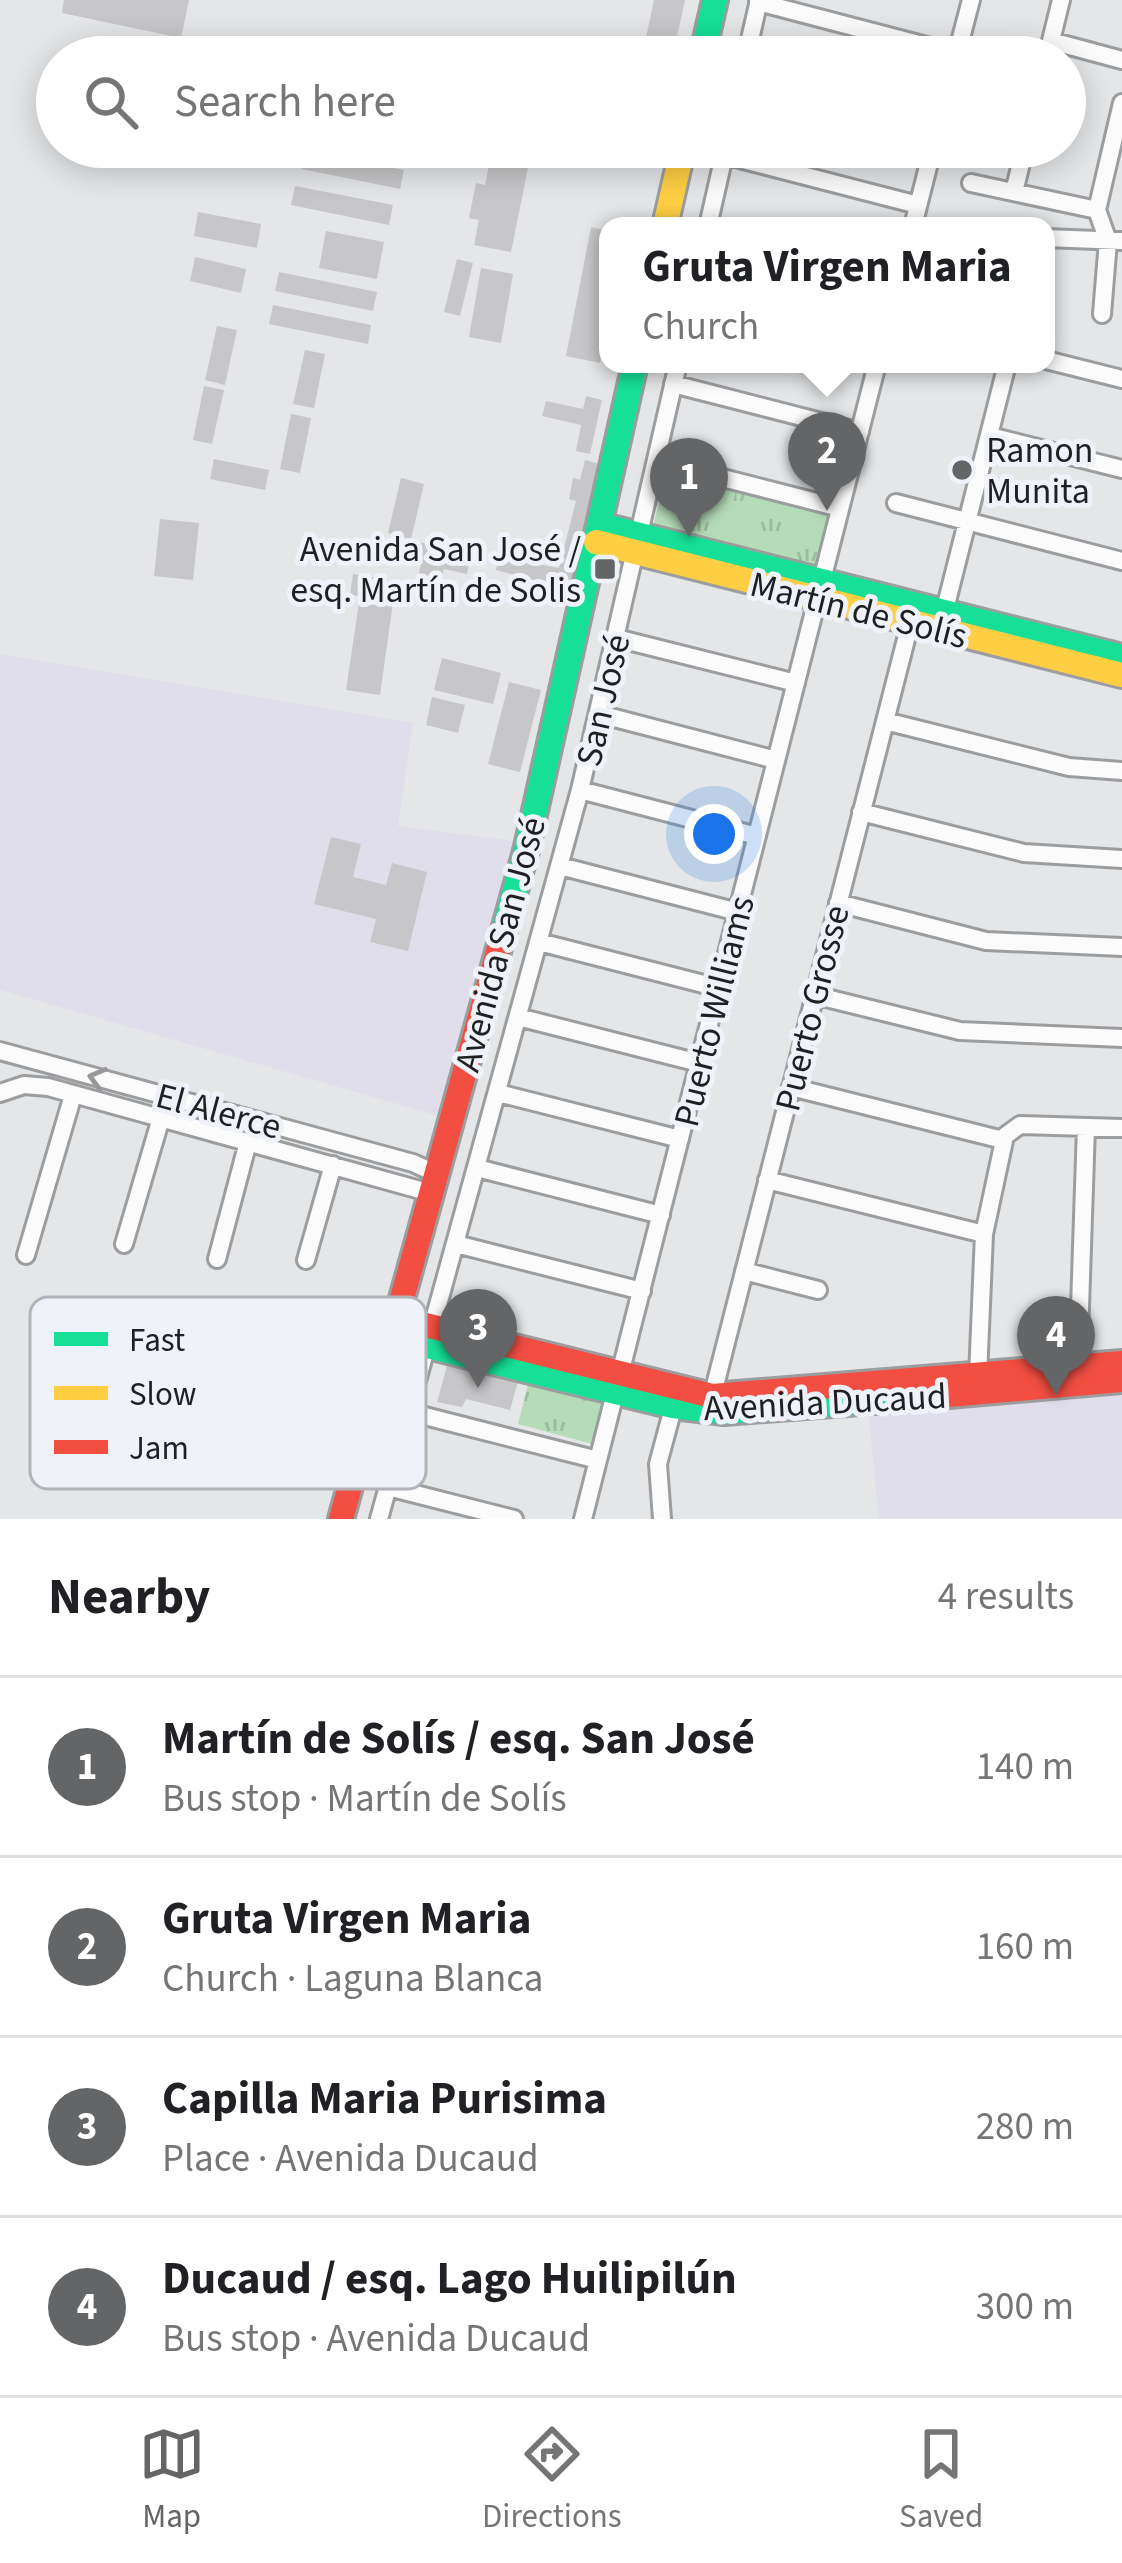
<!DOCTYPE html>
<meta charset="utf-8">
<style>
:root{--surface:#fff;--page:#f6f6f6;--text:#202124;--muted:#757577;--line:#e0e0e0;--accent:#646567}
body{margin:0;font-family:"Source Sans 3",sans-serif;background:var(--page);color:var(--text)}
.you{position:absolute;left:714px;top:834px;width:42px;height:42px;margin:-30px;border:9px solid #fff;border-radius:50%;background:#1a73e8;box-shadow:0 0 0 18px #1a73e833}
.badge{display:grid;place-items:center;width:78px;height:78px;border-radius:50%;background:var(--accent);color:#fff;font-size:39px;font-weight:700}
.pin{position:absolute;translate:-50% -99px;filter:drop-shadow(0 3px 6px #0008)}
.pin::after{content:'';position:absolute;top:63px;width:42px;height:36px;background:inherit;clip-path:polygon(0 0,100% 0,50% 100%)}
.popup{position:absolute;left:599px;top:217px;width:456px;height:156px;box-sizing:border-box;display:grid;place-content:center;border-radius:24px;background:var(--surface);filter:drop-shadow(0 3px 9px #0005);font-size:39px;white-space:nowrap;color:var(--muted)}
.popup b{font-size:45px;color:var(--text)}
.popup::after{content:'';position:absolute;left:50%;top:100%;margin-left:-24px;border:24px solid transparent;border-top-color:var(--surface)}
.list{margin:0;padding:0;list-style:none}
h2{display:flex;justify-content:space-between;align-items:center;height:156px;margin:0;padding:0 48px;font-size:51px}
h2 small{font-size:39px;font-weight:400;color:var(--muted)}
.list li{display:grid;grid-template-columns:78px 1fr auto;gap:36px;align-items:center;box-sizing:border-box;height:180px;padding:0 48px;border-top:3px solid var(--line)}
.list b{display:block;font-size:45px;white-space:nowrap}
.list p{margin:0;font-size:39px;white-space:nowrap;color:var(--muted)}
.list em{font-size:39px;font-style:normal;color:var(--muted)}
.icon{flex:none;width:66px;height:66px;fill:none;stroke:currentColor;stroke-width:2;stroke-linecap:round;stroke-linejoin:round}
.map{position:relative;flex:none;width:1122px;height:1519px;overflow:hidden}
.search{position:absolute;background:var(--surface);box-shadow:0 6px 30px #0003;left:36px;right:36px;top:36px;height:132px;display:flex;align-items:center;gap:30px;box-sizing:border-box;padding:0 42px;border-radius:66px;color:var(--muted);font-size:45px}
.sheet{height:876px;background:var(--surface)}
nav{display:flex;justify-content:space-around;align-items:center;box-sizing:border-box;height:168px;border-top:3px solid var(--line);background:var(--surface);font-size:33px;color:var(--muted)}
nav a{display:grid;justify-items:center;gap:6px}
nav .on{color:var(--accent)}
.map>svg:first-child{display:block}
.industrial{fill:#e0deeb}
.grass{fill:url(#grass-tufts)}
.pitch{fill:#b5dcb8}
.building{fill:#c7c7c9}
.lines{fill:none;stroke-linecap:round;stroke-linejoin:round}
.street-casing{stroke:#9b9d9f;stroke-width:22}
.fast-casing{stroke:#9b9d9f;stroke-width:30}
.slow-casing{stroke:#9b9d9f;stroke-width:30}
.jam-casing{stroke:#9b9d9f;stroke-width:30}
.street{stroke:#fbfbfc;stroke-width:16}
.fast{stroke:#16e098;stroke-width:24}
.slow{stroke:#ffcf43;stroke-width:24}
.jam{stroke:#f24e42;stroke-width:24}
.oneway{stroke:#98989a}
.poi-dot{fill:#646567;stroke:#eff2f8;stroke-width:4.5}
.labels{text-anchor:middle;stroke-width:10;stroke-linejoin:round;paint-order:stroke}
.poi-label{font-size:36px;fill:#1f2022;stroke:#eff2f8;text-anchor:start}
.street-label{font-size:36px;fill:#1f2022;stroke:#eff2f8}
.key{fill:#eff2f8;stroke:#b1b3b8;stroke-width:3}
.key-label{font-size:33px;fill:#1f2022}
</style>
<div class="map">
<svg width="1122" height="1519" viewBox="0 0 1122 1519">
<defs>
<pattern id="grass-tufts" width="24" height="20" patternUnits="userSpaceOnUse" patternTransform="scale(3)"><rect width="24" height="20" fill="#b5dcb8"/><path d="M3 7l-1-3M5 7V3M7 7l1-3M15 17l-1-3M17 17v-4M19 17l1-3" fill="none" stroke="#9bbc9e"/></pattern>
</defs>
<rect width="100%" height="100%" fill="#e4e6e8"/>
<!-- industrial -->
<path class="industrial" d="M 0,654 L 413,723 L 398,826 L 522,842 L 443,1117 L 0,990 Z
M 1122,1391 L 1122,1519 L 879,1519 L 868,1411 Z"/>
<!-- grass -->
<path class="grass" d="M 667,470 L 832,511 L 818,568 L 653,527 Z
M 530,1377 L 612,1399 L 600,1446 L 518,1424 Z"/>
<!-- pitch -->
<path class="pitch" d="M 667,473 L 736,490 L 729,521 L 659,504 Z"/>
<!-- building -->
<path class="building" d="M 64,0 L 189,0 L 181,38 L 62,13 Z
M 654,0 L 685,0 L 676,41 L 686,43 L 683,57 L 642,57 Z
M 305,150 L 404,170 L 400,189 L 302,169 Z
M 492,151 L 530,158 L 511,252 L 474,245 L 479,220 L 469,218 L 476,183 L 485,185 Z
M 295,186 L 393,205 L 389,225 L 291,205 Z
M 198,212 L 261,224 L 257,248 L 194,236 Z
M 591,227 L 608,231 L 608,323 L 600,363 L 566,356 Z
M 326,231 L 384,242 L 377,279 L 319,268 Z
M 195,257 L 246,269 L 241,293 L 190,281 Z
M 457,259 L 473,263 L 460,316 L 444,312 Z
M 481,268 L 513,274 L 501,343 L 469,337 Z
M 279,272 L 377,292 L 373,311 L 275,291 Z
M 273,305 L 371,325 L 368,344 L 269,324 Z
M 217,326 L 237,330 L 225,385 L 205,380 Z
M 305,350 L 325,354 L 314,408 L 293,404 Z
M 204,386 L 224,390 L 212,444 L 193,440 Z
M 586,396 L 602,400 L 590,454 L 576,451 L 581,425 L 542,416 L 546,401 L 583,409 Z
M 291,414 L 311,418 L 300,473 L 280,469 Z
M 214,459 L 269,470 L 265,490 L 210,479 Z
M 585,460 L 600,464 L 571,590 L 496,570 L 501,541 L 520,546 L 517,560 L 559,568 L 576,501 L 569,499 L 573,478 L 580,480 Z
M 401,478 L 424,484 L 411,539 L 388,533 Z
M 160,519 L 199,523 L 193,580 L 154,576 Z
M 414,541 L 471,553 L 467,574 L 444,569 L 436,605 L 413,600 L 421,564 L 410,562 Z
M 353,574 L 396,581 L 380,695 L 346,690 L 360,596 L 350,595 Z
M 442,658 L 501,673 L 493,704 L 434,690 Z
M 509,682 L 541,690 L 520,772 L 488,764 Z
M 432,697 L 465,705 L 458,733 L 426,725 Z
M 331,837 L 361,844 L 353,877 L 386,885 L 392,863 L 427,872 L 408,951 L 370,942 L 376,919 L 314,904 Z
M 449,1359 L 519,1378 L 510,1410 L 466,1399 L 462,1407 L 437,1402 Z"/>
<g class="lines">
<defs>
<path id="street" d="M 758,2 L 957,54
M 1051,41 L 1122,60
M 746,57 L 759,0
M 956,57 L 971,0
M 1047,57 L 1061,0
M 724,155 L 918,205
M 971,183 L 1097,210
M 1014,192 L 1025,147
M 708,226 L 726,147
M 913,226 L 933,147
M 1046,238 L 1122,241
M 1102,314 L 1108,241 L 1097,210 L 1122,103
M 1046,360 L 1122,379
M 673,384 L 860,432
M 990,436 L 1122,469
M 656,461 L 840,508
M 896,503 L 1122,561
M 944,613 L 1007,364
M 616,638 L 796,683
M 599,714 L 776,760
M 885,721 L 1069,767 L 1122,771
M 580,790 L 757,836
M 861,812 L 1024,853 L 1122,859
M 560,866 L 738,912
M 838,903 L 986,941 L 1122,947
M 539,942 L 719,988
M 814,995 L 960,1031 L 1122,1038
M 518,1017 L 699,1063
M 0,1051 L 413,1163 L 437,1174
M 791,1087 L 1003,1140
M 0,1093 L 24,1085 L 48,1087 L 431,1193
M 498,1093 L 680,1139
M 477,1168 L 661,1215
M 767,1180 L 984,1234
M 124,1244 L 161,1118
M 456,1244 L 642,1291
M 26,1255 L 73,1095
M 217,1259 L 248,1142
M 306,1260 L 333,1165
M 744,1271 L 818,1290
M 1078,1367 L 1086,1127
M 978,1376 L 984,1234 L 1005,1136 L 1020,1125 L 1122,1128
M 711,1401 L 913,612
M 409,1412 L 598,1460
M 388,1487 L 514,1519
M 379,1519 L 580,790 L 678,364
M 583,1519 L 877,364
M 662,1519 L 658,1464 L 676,1397"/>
<path id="fast" d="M 702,57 L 715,0
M 600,525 L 1122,657
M 504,930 L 526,851 L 635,364
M 391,1337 L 673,1406 L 724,1412 L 915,1398"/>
<path id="slow" d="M 665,226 L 683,147
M 596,542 L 1122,675"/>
<path id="jam" d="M 397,1318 L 712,1396 L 1122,1363
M 915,1398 L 1122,1380
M 341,1519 L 504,930"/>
</defs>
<!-- street casing -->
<use href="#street" class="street-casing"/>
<!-- fast casing -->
<use href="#fast" class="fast-casing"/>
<!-- slow casing -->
<use href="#slow" class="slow-casing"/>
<!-- jam casing -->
<use href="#jam" class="jam-casing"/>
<!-- street -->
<use href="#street" class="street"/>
<!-- fast -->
<use href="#fast" class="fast"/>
<!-- slow -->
<use href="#slow" class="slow"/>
<!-- jam -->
<use href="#jam" class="jam"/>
</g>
<!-- one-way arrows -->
<defs><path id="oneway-chevron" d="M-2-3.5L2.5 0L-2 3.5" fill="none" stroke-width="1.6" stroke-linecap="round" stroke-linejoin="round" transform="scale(3)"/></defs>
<use class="oneway" href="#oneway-chevron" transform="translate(97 1078) rotate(-165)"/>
<!-- markers -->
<g class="poi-dot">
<circle cx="962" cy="470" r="12"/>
<rect x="593" y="557" width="24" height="24" rx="6"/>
</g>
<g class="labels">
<!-- poi labels -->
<g class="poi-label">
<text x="986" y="462">Ramon<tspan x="986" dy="41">Munita</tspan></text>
<text x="581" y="561" text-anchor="end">Avenida San José /<tspan x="581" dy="41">esq. Martín de Solis</tspan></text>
</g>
<!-- street labels -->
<g class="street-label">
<text transform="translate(859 609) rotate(14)" y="13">Martín de Solís</text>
<text transform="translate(602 700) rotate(-77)" y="13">San José</text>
<text transform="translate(499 944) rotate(-75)" y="13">Avenida San José</text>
<text transform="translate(811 1008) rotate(-76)" y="13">Puerto Grosse</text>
<text transform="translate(713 1011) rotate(-76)" y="13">Puerto Williams</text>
<text transform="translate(219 1110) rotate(15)" y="13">El Alerce</text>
<text transform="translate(825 1401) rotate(-3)" y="13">Avenida Ducaud</text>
</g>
</g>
<!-- legend -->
<rect x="30" y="1297" width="396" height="192" rx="18" class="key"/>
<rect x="54" y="1332" width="54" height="14" fill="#16e098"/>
<rect x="54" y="1386" width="54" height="14" fill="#ffcf43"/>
<rect x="54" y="1440" width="54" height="14" fill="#f24e42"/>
<g class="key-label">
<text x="129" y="1351">Fast</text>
<text x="129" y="1405">Slow</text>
<text x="129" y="1459">Jam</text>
</g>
</svg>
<div class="you"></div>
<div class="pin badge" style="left:689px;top:537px">1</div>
<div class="pin badge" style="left:827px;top:511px">2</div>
<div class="popup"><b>Gruta Virgen Maria</b>Church</div>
<div class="pin badge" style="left:478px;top:1388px">3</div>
<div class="pin badge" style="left:1056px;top:1395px">4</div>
<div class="search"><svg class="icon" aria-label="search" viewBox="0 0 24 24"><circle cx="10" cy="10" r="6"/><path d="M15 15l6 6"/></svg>Search here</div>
</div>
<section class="sheet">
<h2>Nearby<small>4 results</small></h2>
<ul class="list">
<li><span class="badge">1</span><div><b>Martín de Solís / esq. San José</b><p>Bus stop · Martín de Solís</p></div><em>140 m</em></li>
<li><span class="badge">2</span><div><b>Gruta Virgen Maria</b><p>Church · Laguna Blanca</p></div><em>160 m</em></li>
<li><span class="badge">3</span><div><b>Capilla Maria Purisima</b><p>Place · Avenida Ducaud</p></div><em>280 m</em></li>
<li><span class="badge">4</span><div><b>Ducaud / esq. Lago Huilipilún</b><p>Bus stop · Avenida Ducaud</p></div><em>300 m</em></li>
</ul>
</section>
<nav>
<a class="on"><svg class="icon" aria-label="map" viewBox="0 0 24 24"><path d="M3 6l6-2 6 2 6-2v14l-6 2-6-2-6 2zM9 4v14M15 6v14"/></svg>Map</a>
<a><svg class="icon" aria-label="directions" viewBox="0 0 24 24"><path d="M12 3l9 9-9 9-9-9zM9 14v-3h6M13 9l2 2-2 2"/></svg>Directions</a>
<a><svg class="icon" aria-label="saved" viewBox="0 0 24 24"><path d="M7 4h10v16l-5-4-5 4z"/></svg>Saved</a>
</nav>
